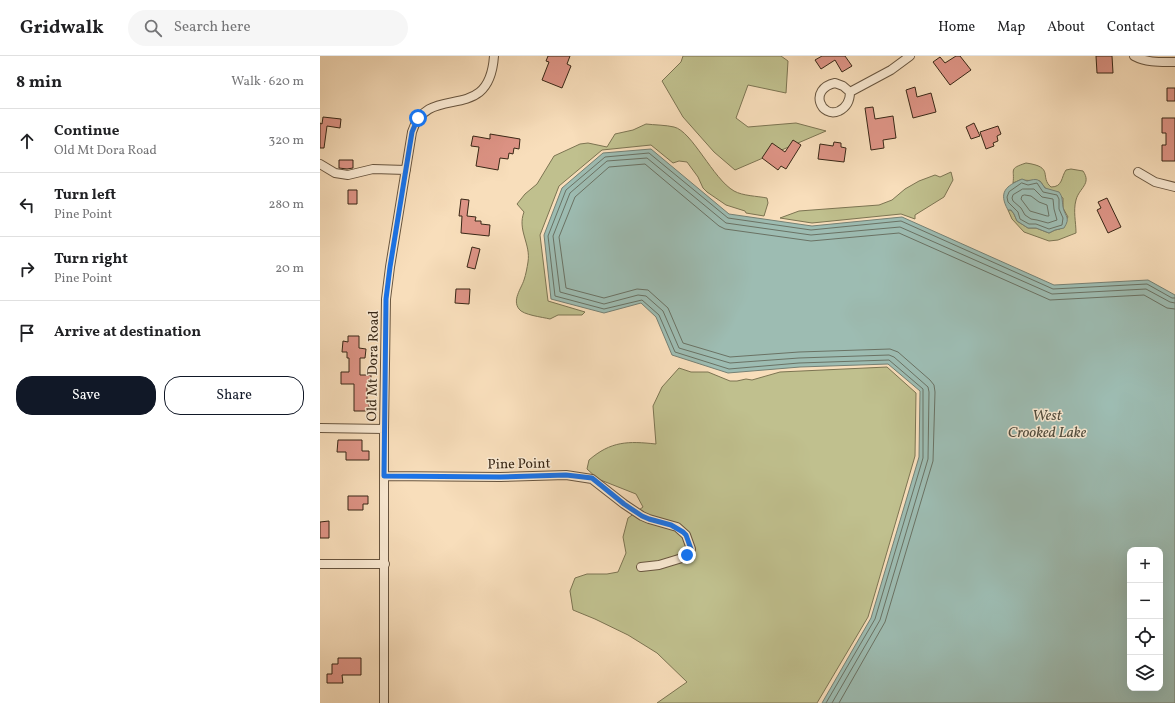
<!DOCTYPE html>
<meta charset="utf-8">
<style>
:root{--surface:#fff;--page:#f6f6f6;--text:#202124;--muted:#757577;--line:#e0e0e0;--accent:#111827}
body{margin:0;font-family:Vollkorn,serif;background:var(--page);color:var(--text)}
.controls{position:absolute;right:12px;bottom:12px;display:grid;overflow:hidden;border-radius:8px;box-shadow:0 4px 16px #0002}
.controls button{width:36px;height:36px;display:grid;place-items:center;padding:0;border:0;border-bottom:1px solid var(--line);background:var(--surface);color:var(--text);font:20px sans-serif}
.stop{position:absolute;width:12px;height:12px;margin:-9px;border:3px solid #1a73e8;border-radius:50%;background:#fff}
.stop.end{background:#1a73e8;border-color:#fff;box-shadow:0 1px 4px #0008}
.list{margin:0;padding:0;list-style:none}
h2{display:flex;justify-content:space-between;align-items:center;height:52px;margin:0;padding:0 16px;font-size:17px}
h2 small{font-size:13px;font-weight:400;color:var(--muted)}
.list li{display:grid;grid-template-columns:26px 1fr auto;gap:12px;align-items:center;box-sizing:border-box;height:64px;padding:0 16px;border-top:1px solid var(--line)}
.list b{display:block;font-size:15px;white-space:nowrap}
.list p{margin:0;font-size:13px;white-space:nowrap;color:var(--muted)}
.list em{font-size:13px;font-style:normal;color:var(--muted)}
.actions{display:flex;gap:8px;padding:12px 16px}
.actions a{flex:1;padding:9px 0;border:1px solid var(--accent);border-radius:16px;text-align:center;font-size:14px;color:var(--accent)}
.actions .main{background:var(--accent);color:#fff}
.icon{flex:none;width:22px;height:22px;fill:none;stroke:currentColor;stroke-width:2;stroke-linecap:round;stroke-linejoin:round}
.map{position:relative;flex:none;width:855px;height:647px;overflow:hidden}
header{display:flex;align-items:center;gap:24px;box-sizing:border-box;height:56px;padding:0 20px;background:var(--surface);border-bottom:1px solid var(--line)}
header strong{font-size:19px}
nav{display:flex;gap:22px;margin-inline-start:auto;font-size:14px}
.search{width:280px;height:36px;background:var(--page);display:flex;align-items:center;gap:10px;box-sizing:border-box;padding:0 14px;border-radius:22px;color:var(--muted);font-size:15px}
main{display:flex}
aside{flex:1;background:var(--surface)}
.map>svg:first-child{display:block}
.green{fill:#c0c08e;stroke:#7c7452}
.water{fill:#9dbcb2;stroke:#758074;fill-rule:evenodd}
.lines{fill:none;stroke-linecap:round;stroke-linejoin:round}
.shore{stroke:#6a7264;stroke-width:1}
.building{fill:#de9486;stroke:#382716}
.minor-casing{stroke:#68553f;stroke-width:10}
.minor{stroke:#faead3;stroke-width:8}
.route{stroke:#1a73e8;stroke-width:5}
.labels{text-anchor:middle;stroke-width:3;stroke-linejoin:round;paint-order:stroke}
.street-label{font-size:14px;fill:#382716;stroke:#faead3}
.water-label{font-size:15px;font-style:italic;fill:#514c3d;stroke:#faead3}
</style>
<header>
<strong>Gridwalk</strong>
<div class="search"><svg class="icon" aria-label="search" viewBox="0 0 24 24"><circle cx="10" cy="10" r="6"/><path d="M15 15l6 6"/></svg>Search here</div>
<nav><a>Home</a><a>Map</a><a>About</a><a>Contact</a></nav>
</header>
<main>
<aside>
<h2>8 min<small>Walk · 620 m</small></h2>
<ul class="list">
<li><svg class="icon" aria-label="ahead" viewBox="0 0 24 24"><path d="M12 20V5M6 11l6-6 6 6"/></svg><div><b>Continue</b><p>Old Mt Dora Road</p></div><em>320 m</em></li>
<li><svg class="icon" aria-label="left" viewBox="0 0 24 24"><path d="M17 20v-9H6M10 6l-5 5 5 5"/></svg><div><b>Turn left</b><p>Pine Point</p></div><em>280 m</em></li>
<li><svg class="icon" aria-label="right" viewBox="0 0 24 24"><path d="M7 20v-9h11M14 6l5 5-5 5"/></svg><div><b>Turn right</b><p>Pine Point</p></div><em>20 m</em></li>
<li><svg class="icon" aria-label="arrive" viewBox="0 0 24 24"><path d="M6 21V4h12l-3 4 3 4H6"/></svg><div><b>Arrive at destination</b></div></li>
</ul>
<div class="actions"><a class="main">Save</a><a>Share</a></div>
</aside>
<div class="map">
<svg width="855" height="647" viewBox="0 0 855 647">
<rect width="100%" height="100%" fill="#f8debb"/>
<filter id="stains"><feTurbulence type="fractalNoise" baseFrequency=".005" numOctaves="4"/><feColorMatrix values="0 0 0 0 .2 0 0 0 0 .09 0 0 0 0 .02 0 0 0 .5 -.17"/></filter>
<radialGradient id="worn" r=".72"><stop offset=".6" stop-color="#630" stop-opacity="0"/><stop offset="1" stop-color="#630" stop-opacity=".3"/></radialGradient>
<!-- green -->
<path class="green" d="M 363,0 L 461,0 L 468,5 L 466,37 L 428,29 L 416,62 L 428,71 L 476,67 L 506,75 L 415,114 L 394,96 L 363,61 L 342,25 L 361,6 Z
M 326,68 C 334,69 346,69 354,71 C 372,75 393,123 414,135 C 423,140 437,140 447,142 L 448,147 L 444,160 L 426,157 L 425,155 L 406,149 L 387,136 L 383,132 L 378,121 L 367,106 L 359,105 L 353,107 L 331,89 L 282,94 L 239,130 L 220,179 L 228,245 L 265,256 L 262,259 L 238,259 L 230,263 C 222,261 203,259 199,253 C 192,244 201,233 204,224 C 206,218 207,212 208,206 C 211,188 197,174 204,156 L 197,148 L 205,138 L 217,128 L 234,100 L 260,88 L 268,87 L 287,91 L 295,78 L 313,74 Z
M 706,107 C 735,111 719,121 731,131 C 743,131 741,121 746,114 L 751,113 L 763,115 C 772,128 759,132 756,144 C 753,155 756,166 756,177 L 738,184 L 729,185 L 704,176 L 692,163 L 688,154 L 691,154 L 694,158 L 697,165 L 708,172 L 716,172 L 729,177 L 735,174 L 740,173 L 748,161 L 743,152 L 743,142 L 725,132 L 720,125 L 700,124 L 693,127 C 695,113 688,113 706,107 Z
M 631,116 L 633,124 L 624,141 L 595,159 L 595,163 L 581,158 L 492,167 L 460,162 L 479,155 L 559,149 L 572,144 L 585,133 L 599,125 L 615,119 L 620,121 Z
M 567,311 L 596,337 L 595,400 L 548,561 L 497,647 L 337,647 L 367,626 L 337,597 L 308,579 L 275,563 L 253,554 L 250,535 L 255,522 L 267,518 L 287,518 L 298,516 L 306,497 L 303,481 L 308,462 L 323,451 L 316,438 L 278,423 L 267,413 L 269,404 C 291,385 308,385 336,388 L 333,350 L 342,331 L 359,312 L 371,316 L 388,316 L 410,325 L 417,325 L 426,323 L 432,324 L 460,316 Z"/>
<!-- water -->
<path class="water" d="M 331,93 L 409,158 L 492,170 L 582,161 L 734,229 L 828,224 L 855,239 L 855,647 L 502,647 L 551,562 L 599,401 L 600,335 L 568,308 L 480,311 L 408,317 L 352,299 L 336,261 L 321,247 L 284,257 L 231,243 L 224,179 L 242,132 L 283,97 ZM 810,494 L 840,494 L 840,632 L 810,632 Z
M 702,123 L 707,125 C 718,122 719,123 725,132 L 739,136 C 743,141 742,145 743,151 C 745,161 751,161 744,172 L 735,174 L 729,177 L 716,172 L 708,172 L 697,165 L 694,158 L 691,154 L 688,154 C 678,136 686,130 702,123 Z"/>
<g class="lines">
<!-- shore -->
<path class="shore" d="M 702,127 L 708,129 L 717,127 L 723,136 L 737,139 L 739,143 L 739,153 L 743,162 L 742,169 L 729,173 L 716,168 L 709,168 L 700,163 L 698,156 L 688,146 L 687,141 L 689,136 Z
M 703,133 L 714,133 L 722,141 L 733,143 L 734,153 L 737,164 L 728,167 L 717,164 L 711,163 L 705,159 L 701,152 L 693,145 L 692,142 L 693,139 Z
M 705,139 L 711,140 L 719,146 L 727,149 L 729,160 L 727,160 L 710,155 L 701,143 L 702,140 Z
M 506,647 L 555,563 L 603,402 L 603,333 L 569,304 L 479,307 L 409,313 L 355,296 L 339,259 L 322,244 L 284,253 L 235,240 L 228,180 L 246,134 L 285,101 L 329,97 L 408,162 L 491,174 L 581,165 L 733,233 L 827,228 L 852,242 L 855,242
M 512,647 L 560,564 L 608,403 L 609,336 L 608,331 L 574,301 L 569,299 L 479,302 L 410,307 L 359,292 L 343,255 L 326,240 L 318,239 L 284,248 L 240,236 L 233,180 L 250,137 L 287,105 L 327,102 L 406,167 L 491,179 L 580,171 L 732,238 L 826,233 L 850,246 L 855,247
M 519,647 L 565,566 L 613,405 L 615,336 L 614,329 L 610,324 L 578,296 L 570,293 L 479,296 L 410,301 L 363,287 L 348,252 L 328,234 L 317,233 L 284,242 L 246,232 L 239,181 L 255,141 L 289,111 L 325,108 L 399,170 L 405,173 L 491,185 L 579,177 L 730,244 L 824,239 L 847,252 L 855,253"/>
</g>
<!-- building -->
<path class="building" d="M 228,0 L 250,0 L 247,8 L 251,10 L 242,32 L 222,24 L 229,6 L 226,5 Z
M 502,0 L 525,0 L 532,10 L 522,16 L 515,4 L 501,13 L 495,4 Z
M 636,0 L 640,0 L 651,14 L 630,29 L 613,6 L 620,1 L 625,7 Z
M 776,0 L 792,0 L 793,17 L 777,17 Z
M 595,31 L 597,41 L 611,37 L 616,56 L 593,62 L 586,34 Z
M 847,32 L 855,32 L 855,45 L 847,45 Z
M 553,51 L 555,63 L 573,60 L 576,82 L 563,84 L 564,92 L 551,94 L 545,52 Z
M 3,61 L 21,63 L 20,72 L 7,70 L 4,92 L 0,92 L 0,67 L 2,68 Z
M 842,62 L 855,62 L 855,105 L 842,105 L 842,89 L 846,89 L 846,77 L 842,77 Z
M 654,67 L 660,80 L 651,83 L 646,71 Z
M 678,70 L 681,78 L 677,80 L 678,85 L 673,87 L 674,90 L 666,93 L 660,76 Z
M 170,78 L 200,83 L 199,93 L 194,92 L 193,98 L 189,97 L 188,103 L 180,102 L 178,114 L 156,110 L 159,91 L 151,90 L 153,80 L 170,83 Z
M 473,84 L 481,89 L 466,113 L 461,110 L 458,114 L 442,102 L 452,87 L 465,96 Z
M 514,86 L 521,87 L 521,91 L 526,92 L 524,106 L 498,103 L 500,88 L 513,90 Z
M 19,104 L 33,104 L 33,112 L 27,113 L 19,112 Z
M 28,134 L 37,134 L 37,148 L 28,148 Z
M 787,142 L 801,171 L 788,177 L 777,154 L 781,152 L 778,146 Z
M 141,143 L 149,144 L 147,160 L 156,161 L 155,165 L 161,165 L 161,168 L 170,169 L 169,180 L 141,177 L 142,160 L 139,160 Z
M 152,191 L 160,193 L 155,213 L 147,211 Z
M 136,233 L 150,233 L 149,248 L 135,247 Z
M 28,280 L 39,280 L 39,292 L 46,293 L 45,302 L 40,302 L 40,319 L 51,319 L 51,328 L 47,328 L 47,346 L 49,346 L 49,355 L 34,355 L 34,328 L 21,328 L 21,316 L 29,316 L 29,302 L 27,302 L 27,296 L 22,296 L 23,285 L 28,286 Z
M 18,384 L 42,384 L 42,395 L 49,395 L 49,404 L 26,404 L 26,396 L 17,396 Z
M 28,440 L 48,440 L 48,448 L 43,448 L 43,454 L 28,454 Z
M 9,465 L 9,482 L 0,482 L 0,466 Z
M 18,602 L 41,602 L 41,619 L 22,619 L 23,627 L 7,627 L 7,618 L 12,618 L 12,608 L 18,608 Z"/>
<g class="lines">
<defs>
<path id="minor" d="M 814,0 C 827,7 841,6 855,6
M 515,27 L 523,30 L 530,36 C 530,44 527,51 519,55 C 501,63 488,33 515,27 Z
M 530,36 L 571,14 L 590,0
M 0,108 L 15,117 L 28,119 L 53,113 L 86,114
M 818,116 L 835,126 L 855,131
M 0,372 L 64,373
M 64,420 L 180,421 L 246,419 L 272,423 L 304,448 L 322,460 L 329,463 L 357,471 L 366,479 L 371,493 L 370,496 L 367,499 L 362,502 L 339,509 L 321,511
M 0,508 L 65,508
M 64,647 L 64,373 L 66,243 L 70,211 L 92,76 C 108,24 169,71 174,0"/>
</defs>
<!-- minor casing -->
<use href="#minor" class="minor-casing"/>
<!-- minor -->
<use href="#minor" class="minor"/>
</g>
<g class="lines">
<!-- route -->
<path class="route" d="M 98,62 L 92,76 L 70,211 L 66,243 L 64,420 L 180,421 L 246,419 L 272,422 L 304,448 L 322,460 L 329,463 L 351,469 L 363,476 L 366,479 L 371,493 L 370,496 L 367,499"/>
</g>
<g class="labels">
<!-- street labels -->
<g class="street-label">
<text transform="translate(52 310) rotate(-89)" y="5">Old Mt Dora Road</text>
<text transform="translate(199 407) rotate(-1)" y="5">Pine Point</text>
</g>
<!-- water labels -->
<g class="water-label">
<text x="727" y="364">West<tspan x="727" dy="17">Crooked Lake</tspan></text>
</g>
</g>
<rect width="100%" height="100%" filter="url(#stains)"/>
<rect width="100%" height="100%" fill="url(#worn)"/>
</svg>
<div class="controls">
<button>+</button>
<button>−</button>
<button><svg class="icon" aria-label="locate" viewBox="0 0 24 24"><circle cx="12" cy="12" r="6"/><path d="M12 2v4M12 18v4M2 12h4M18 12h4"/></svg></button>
<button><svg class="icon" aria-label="layers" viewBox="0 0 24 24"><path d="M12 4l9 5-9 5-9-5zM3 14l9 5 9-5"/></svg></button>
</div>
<div class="stop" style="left:98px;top:62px"></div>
<div class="stop end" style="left:367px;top:499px"></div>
</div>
</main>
